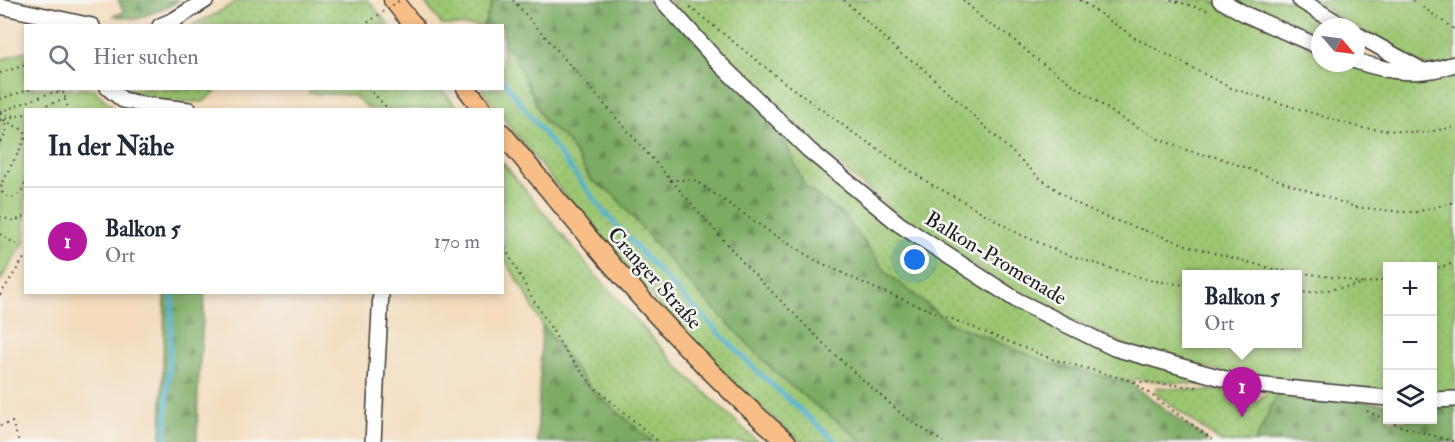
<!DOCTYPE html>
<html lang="de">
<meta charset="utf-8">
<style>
:root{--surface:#fff;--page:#f6f6f7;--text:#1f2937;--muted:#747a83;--line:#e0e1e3;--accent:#b5179e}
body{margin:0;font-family:"IM FELL Double Pica",serif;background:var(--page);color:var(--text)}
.controls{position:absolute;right:18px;bottom:18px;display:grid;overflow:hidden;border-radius:0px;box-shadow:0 3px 9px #0003}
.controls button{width:54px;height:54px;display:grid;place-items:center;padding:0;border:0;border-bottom:2px solid var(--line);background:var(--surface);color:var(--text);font:30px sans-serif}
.compass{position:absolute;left:1311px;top:18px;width:54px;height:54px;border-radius:50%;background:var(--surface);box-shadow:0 3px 9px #0003;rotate:118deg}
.you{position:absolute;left:915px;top:260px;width:21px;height:21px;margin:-15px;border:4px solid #fff;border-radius:50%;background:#1a73e8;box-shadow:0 0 0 9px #1a73e833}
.badge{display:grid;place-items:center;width:39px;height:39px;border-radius:50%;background:var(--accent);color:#fff;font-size:20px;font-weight:700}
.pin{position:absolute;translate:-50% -50px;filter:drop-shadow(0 2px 3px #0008)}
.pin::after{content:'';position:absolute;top:32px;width:21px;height:18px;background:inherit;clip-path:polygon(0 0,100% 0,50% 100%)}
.popup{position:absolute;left:1182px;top:270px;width:120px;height:78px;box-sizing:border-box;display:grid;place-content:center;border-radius:0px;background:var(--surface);filter:drop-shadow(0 2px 4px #0005);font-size:20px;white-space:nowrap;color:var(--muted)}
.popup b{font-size:22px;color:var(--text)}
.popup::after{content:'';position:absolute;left:50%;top:100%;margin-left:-12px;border:12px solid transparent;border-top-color:var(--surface)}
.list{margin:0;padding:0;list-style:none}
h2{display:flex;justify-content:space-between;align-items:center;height:78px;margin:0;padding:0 24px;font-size:26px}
h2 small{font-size:20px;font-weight:400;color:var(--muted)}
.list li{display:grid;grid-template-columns:39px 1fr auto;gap:18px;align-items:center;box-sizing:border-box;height:108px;padding:0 24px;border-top:2px solid var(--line)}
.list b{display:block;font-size:22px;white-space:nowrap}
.list p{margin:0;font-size:20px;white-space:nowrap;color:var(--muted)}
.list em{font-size:20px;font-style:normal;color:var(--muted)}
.icon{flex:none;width:33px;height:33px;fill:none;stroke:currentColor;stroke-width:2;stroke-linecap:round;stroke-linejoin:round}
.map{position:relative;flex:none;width:1455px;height:442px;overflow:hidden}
.search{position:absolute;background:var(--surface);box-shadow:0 3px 9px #0003;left:24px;top:24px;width:480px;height:66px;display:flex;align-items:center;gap:15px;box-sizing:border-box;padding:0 21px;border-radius:0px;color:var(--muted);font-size:22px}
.panel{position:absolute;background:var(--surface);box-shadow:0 3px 9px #0003;left:24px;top:108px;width:480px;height:186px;border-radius:0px}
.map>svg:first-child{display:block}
.grass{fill:url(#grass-dots);stroke:#5c7147;stroke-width:1.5;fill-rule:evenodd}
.forest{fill:url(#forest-firs);stroke:#4c6440;stroke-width:1.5}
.pitch{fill:#9cc672;stroke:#5c7147;stroke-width:1.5}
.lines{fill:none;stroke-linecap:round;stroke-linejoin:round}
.stream{stroke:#53b3d2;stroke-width:4.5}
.minor-casing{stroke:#3c3934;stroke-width:18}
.major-casing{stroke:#3c3934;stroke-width:21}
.path{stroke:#3c3934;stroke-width:2;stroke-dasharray:1.5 4.5;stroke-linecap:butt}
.minor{stroke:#fff;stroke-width:15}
.major{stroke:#f7be87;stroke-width:18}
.path-bridge{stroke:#3c3934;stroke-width:2;stroke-dasharray:1.5 4.5;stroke-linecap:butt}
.labels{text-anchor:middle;stroke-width:5;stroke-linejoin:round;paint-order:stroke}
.street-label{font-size:21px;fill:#1c1c1c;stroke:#f6f6f2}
</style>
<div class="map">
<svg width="1455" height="442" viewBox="0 0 1455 442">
<defs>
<pattern id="grass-dots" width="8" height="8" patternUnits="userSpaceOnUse" patternTransform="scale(1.5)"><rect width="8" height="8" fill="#9cc672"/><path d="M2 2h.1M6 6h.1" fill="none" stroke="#86aa62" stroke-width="1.8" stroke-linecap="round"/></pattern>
<pattern id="forest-firs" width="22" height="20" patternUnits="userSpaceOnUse" patternTransform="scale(1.5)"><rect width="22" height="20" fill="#7dab64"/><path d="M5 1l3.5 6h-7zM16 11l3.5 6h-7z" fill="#668a52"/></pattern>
</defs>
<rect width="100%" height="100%" fill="#f6f6f2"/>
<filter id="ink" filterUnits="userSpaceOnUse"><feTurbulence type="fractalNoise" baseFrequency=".0167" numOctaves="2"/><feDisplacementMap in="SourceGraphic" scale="12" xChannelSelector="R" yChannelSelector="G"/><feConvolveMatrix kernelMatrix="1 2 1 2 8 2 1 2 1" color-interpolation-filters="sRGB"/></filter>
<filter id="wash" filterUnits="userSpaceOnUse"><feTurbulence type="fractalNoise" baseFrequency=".008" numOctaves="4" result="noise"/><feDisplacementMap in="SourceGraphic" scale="24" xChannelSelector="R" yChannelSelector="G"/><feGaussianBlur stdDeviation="1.35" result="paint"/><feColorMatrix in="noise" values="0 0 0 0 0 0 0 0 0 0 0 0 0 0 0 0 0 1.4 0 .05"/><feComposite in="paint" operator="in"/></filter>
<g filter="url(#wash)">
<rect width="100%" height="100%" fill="#f3dbbc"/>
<!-- grass -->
<path class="grass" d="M 239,0 L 368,0 L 389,25 L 192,25 L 216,14 Z
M 423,0 L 493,0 L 483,26 L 442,25 Z
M 669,0 L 1211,0 L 1232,11 L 1320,50 L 1320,63 L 1355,63 L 1455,69 L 1455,393 L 1433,394 L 1432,266 L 1388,266 L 1387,392 L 1269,379 L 1252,372 L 1248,379 L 1129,347 L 1048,309 L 1001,284 L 901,218 L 814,144 L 746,82 ZM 1186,274 L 1298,274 L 1298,344 L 1186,344 Z
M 1230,0 L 1295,0 L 1338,27 L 1320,27 L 1320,41 Z
M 1313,0 L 1455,0 L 1455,62 L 1433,67 L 1420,63 L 1356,27 L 1353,27 Z
M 503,43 L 513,53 L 544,121 L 568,142 L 591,180 L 613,194 L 689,283 L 781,378 L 864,442 L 801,442 C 688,349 594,234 504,119 L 503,117 L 502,110 L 497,109 L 481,89 L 502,88 Z
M 310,88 L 441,89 L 459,109 L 369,109 L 353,95 L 309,93 Z
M 120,89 L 219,89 L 203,102 L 160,101 L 129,97 Z
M 780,130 L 973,278 L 1201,378 L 1201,385 L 1135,379 L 1130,383 L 1049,363 L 950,323 L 887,273 L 845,217 L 805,187 Z
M 502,162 L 593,272 L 682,371 L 758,442 L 653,442 L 591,389 L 542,325 L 526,294 L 503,256 Z
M 1157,387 L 1203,391 L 1242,389 L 1245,390 L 1244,395 L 1259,401 L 1263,395 L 1265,396 L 1267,391 L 1278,392 L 1255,442 L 1221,442 L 1155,393 Z"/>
<!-- forest -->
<path class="forest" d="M 118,0 L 179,0 L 168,7 L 137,19 L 113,16 L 124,12 Z
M 493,0 L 657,0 L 780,130 L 805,187 L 845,217 L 887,273 L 950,323 L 1049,363 L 1130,383 L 1207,440 L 1207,442 L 864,442 L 781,378 L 689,283 L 613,194 L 591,180 L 568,142 L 544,121 L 513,53 L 503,43 L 502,26 L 483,26 Z
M 165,293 L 205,293 L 198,390 L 197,442 L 161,442 Z
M 542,325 L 591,389 L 653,442 L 537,442 Z
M 1278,392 L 1387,404 L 1388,420 L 1432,420 L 1433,406 L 1455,404 L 1455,442 L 1255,442 Z"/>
<!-- pitch -->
<path class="pitch" d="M 25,51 L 26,88 L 95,89 L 96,92 L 112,106 L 110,110 L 26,110 L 25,241 L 0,281 L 0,60 Z"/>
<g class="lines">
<!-- stream -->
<path class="stream" d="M 502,79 L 605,213 L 664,277 L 756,370 L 836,442
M 165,442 L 173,292"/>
</g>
</g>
<g filter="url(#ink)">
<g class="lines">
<defs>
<path id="minor" d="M 662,0 L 719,63 L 809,150 L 899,224 L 1018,301 L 1114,348 L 1229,380 L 1256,385 L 1388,398
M 1220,0 L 1247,15 L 1320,47
M 1300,0 L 1344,27
M 0,6 L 92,26
M 160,26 L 174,20 L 206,0
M 1356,34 L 1423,71
M 1356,61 C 1381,69 1405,75 1432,70 C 1439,69 1447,66 1455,64
M 108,88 L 123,100 L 145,105 L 189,110
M 1432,400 L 1455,399
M 373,442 L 381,292"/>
<path id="major" d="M 393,0 L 414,26
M 466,88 L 483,110
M 502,133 C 591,242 680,351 787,442"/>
</defs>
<!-- minor casing -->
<use href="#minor" class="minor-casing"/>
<!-- major casing -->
<use href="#major" class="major-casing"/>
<!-- path -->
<path class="path" d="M 513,0 L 747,267 L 835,355 L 905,417 L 943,442
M 844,0 L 901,54 L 918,64 L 1041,179 L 1074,202 L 1103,216 L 1192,247 L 1277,270 L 1340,278 L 1364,284
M 963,0 L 986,22 L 1007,34 L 1036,59 L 1118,116 L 1159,139 L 1189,151 L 1220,158 L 1278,180 L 1355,207 L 1403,212 L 1416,212 L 1455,202
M 1080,0 L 1135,38 L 1231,88 L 1361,128 L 1422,133 L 1455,127
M 1171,0 L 1210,11
M 1413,0 L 1455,30
M 690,7 L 785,83 L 855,134 L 929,183 L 968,204 L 1017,233 L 1065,254 L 1149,280 L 1186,285
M 0,73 L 26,65
M 53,88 L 62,92
M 368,88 L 389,110
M 0,99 L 34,88
M 36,110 L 46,105 L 65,100 L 69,110
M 0,112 L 50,93 L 65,93 L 65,100
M 0,114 L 15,116
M 0,120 L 26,114
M 4,120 L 21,129 L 25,133 L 25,140 L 1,184 L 2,192 C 13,204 21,194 26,182
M 0,142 C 7,136 7,127 4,120
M 670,180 L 694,180 L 776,236 L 817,261 L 874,288 L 1052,359 L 1132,381
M 0,217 L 14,221 L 26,216
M 0,234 L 17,245
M 502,243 L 530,294 L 565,351 L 593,386 L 659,442
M 1432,269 L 1455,263
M 1298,293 L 1323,291 L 1388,279
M 0,295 L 26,255
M 1196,387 L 1132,381 L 1216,442
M 1367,411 L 1397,425 L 1455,442
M 1242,417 L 1251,399
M 0,426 L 12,422 L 19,442"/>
<!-- minor -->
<use href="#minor" class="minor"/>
<!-- major -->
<use href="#major" class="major"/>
<!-- path-bridge -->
<path class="path-bridge" d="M 363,26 L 400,0"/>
</g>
</g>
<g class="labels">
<!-- street labels -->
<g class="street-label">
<text transform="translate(996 258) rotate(31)" y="7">Balkon-Promenade</text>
<text transform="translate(655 278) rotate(48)" y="7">Cranger Straße</text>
</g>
</g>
</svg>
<div class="controls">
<button>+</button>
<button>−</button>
<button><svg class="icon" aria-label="layers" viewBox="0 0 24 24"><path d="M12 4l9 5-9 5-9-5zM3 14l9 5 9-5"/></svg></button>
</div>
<svg class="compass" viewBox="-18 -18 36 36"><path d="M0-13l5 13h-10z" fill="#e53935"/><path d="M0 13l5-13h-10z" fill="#747a83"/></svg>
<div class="you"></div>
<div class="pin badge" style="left:1242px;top:417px">1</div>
<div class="popup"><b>Balkon 5</b>Ort</div>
<div class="search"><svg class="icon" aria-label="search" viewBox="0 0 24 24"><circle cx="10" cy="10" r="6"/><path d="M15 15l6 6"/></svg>Hier suchen</div>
<section class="panel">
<h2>In der Nähe<small></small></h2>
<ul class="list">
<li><span class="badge">1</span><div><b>Balkon 5</b><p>Ort</p></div><em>170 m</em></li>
</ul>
</section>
</div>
